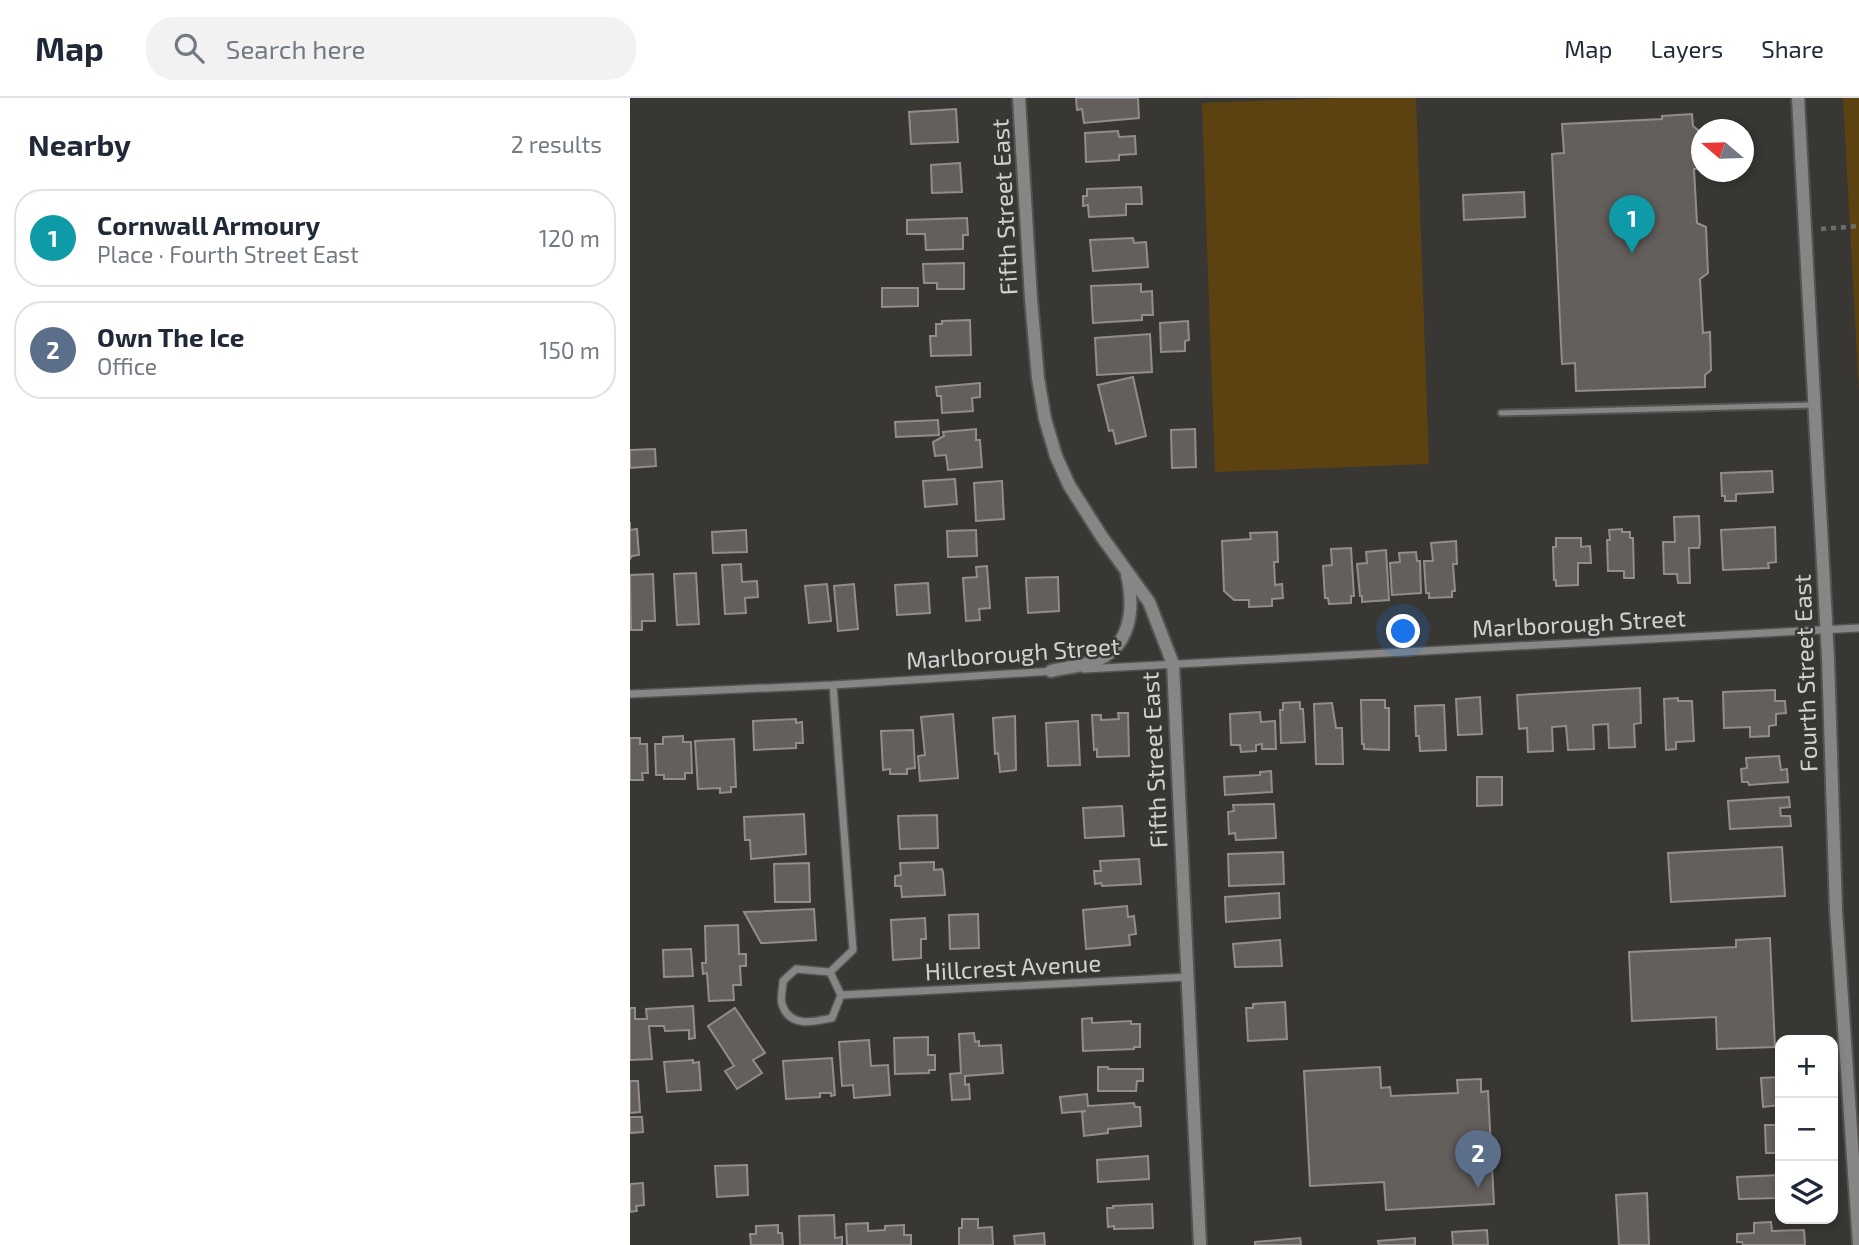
<!DOCTYPE html>
<meta charset="utf-8">
<style>
:root{--surface:#fff;--page:#f2f2f3;--text:#1f2937;--muted:#747a83;--line:#e0e1e3;--accent:#0b8043}
body{margin:0;font-family:"Exo 2",sans-serif;background:var(--page);color:var(--text)}
.controls{position:absolute;right:21px;bottom:21px;display:grid;overflow:hidden;border-radius:14px;box-shadow:0 4px 10px #0003}
.controls button{width:63px;height:63px;display:grid;place-items:center;padding:0;border:0;border-bottom:2px solid var(--line);background:var(--surface);color:var(--text);font:35px sans-serif}
.compass{position:absolute;left:1061px;top:21px;width:63px;height:63px;border-radius:50%;background:var(--surface);box-shadow:0 4px 10px #0003;rotate:289deg}
.you{position:absolute;left:774px;top:534px;width:24px;height:24px;margin:-18px;border:5px solid #fff;border-radius:50%;background:#1a73e8;box-shadow:0 0 0 10px #1a73e833}
.badge{display:grid;place-items:center;width:46px;height:46px;border-radius:50%;background:var(--accent);color:#fff;font-size:23px;font-weight:700}
.pin{position:absolute;translate:-50% -58px;filter:drop-shadow(0 2px 4px #0008)}
.pin::after{content:'';position:absolute;top:37px;width:24px;height:21px;background:inherit;clip-path:polygon(0 0,100% 0,50% 100%)}
.list{margin:0;padding:0;list-style:none}
h2{display:flex;justify-content:space-between;align-items:center;height:91px;margin:0;padding:0 28px;font-size:30px}
h2 small{font-size:23px;font-weight:400;color:var(--muted)}
.list li{display:grid;grid-template-columns:46px 1fr auto;gap:21px;align-items:center;box-sizing:border-box;height:98px;margin:0 14px 14px;padding:0 14px;border:2px solid var(--line);border-radius:28px}
.list b{display:block;font-size:26px;white-space:nowrap}
.list p{margin:0;font-size:23px;white-space:nowrap;color:var(--muted)}
.list em{font-size:23px;font-style:normal;color:var(--muted)}
.icon{flex:none;width:38px;height:38px;fill:none;stroke:currentColor;stroke-width:2;stroke-linecap:round;stroke-linejoin:round}
.map{position:relative;flex:none;width:1229px;height:1147px;overflow:hidden}
header{display:flex;align-items:center;gap:42px;box-sizing:border-box;height:98px;padding:0 35px;background:var(--surface);border-bottom:2px solid var(--line)}
header strong{font-size:33px}
nav{display:flex;gap:38px;margin-inline-start:auto;font-size:24px}
.search{width:490px;height:63px;background:var(--page);display:flex;align-items:center;gap:18px;box-sizing:border-box;padding:0 24px;border-radius:28px;color:var(--muted);font-size:26px}
main{display:flex}
aside{flex:1;background:var(--surface)}
.map>svg:first-child{display:block}
.green{fill:#5d4211}
.building{fill:#635f5d;stroke:#928d8c;stroke-width:2}
.lines{fill:none;stroke-linecap:round;stroke-linejoin:round}
.service-casing{stroke:#555350;stroke-width:9}
.minor-casing{stroke:#555350;stroke-width:10}
.tertiary-casing{stroke:#555350;stroke-width:16}
.path{stroke:#6f6d6a;stroke-width:4.5;stroke-dasharray:5 5;stroke-linecap:butt}
.service{stroke:#878585;stroke-width:5}
.minor{stroke:#878585;stroke-width:7}
.tertiary{stroke:#878585;stroke-width:12}
.labels{text-anchor:middle;stroke-width:5;stroke-linejoin:round;paint-order:stroke}
.street-label{font-size:24px;fill:#d2d1cf;stroke:#393734}
</style>
<header>
<strong>Map</strong>
<div class="search"><svg class="icon" aria-label="search" viewBox="0 0 24 24"><circle cx="10" cy="10" r="6"/><path d="M15 15l6 6"/></svg>Search here</div>
<nav><a>Map</a><a>Layers</a><a>Share</a></nav>
</header>
<main>
<aside>
<h2>Nearby<small>2 results</small></h2>
<ul class="list">
<li><span class="badge" style="background:#0f9aa8">1</span><div><b>Cornwall Armoury</b><p>Place · Fourth Street East</p></div><em>120 m</em></li>
<li><span class="badge" style="background:#5c6f8a">2</span><div><b>Own The Ice</b><p>Office</p></div><em>150 m</em></li>
</ul>
</aside>
<div class="map">
<svg width="1229" height="1147" viewBox="0 0 1229 1147">
<rect width="100%" height="100%" fill="#393734"/>
<!-- green -->
<path class="green" d="M 705,0 L 786,0 L 799,366 L 585,374 L 572,5 Z
M 1213,0 L 1229,0 L 1229,294 Z"/>
<!-- building -->
<path class="building" d="M 446,0 L 508,0 L 509,20 L 454,25 L 452,11 L 447,12 Z
M 326,11 L 328,44 L 281,46 L 279,14 Z
M 1062,16 L 1063,28 L 1068,32 L 1071,70 L 1064,71 L 1067,125 L 1076,129 L 1078,175 L 1070,181 L 1073,235 L 1080,234 L 1081,272 L 1075,277 L 1075,289 L 946,293 L 945,265 L 932,266 L 922,56 L 934,55 L 932,26 L 1032,21 L 1032,18 Z
M 488,33 L 489,39 L 505,38 L 506,56 L 489,57 L 489,62 L 456,64 L 455,35 Z
M 330,65 L 332,94 L 302,95 L 301,67 Z
M 511,89 L 512,106 L 496,106 L 496,117 L 459,119 L 458,107 L 453,108 L 453,98 L 457,98 L 457,91 Z
M 894,94 L 895,119 L 834,122 L 833,97 Z
M 337,120 L 338,137 L 333,137 L 333,151 L 296,152 L 295,136 L 277,136 L 277,122 Z
M 503,140 L 504,145 L 516,144 L 518,169 L 463,173 L 460,142 Z
M 334,165 L 334,191 L 307,191 L 307,185 L 294,185 L 293,166 Z
M 511,186 L 511,194 L 522,193 L 523,217 L 512,217 L 512,222 L 463,225 L 461,188 Z
M 252,190 L 288,190 L 288,208 L 252,209 Z
M 340,222 L 341,257 L 301,258 L 300,238 L 306,238 L 306,226 L 312,226 L 312,223 Z
M 558,223 L 559,242 L 555,243 L 555,253 L 531,254 L 530,225 Z
M 520,236 L 522,274 L 467,277 L 465,240 Z
M 503,279 L 516,338 L 486,346 L 483,332 L 479,333 L 468,287 Z
M 350,285 L 350,299 L 342,300 L 343,313 L 312,315 L 311,298 L 307,298 L 306,289 Z
M 308,322 L 309,337 L 266,339 L 265,324 Z
M 346,331 L 346,342 L 350,342 L 352,369 L 318,372 L 316,357 L 305,358 L 303,344 L 314,338 L 313,334 Z
M 565,331 L 566,369 L 542,370 L 541,332 Z
M 25,351 L 26,368 L 0,370 L 0,352 Z
M 1142,373 L 1143,394 L 1106,396 L 1106,403 L 1095,403 L 1095,398 L 1092,398 L 1091,375 Z
M 325,381 L 327,406 L 295,409 L 293,383 Z
M 372,383 L 374,421 L 346,423 L 344,385 Z
M 1069,418 L 1070,445 L 1069,450 L 1059,450 L 1060,485 L 1048,485 L 1047,476 L 1034,476 L 1033,444 L 1045,444 L 1044,419 Z
M 0,424 L 0,432 L 7,431 L 9,457 L 2,458 L 0,461 Z
M 1145,429 L 1146,464 L 1138,465 L 1139,470 L 1093,472 L 1091,432 Z
M 992,431 L 992,434 L 1000,434 L 1000,440 L 1003,440 L 1004,480 L 994,480 L 994,473 L 978,473 L 977,442 L 980,442 L 979,432 Z
M 116,432 L 117,454 L 83,455 L 82,434 Z
M 346,432 L 347,458 L 318,459 L 317,433 Z
M 647,434 L 648,464 L 644,464 L 645,487 L 652,486 L 653,500 L 642,501 L 642,508 L 619,509 L 619,502 L 604,502 L 594,493 L 592,443 L 621,441 L 620,435 Z
M 926,440 L 951,440 L 951,449 L 960,448 L 961,465 L 948,465 L 948,487 L 926,488 L 926,482 L 924,482 L 923,449 L 926,449 Z
M 826,443 L 827,466 L 823,466 L 825,493 L 822,493 L 822,499 L 799,500 L 799,495 L 796,495 L 794,463 L 803,463 L 801,445 Z
M 721,450 L 724,498 L 721,498 L 721,505 L 699,506 L 698,500 L 695,500 L 693,468 L 702,467 L 701,451 Z
M 756,452 L 759,502 L 732,504 L 732,498 L 730,498 L 727,466 L 737,465 L 736,454 Z
M 786,454 L 787,463 L 790,463 L 791,495 L 762,497 L 760,465 L 770,464 L 769,455 Z
M 111,466 L 112,484 L 127,483 L 128,499 L 115,500 L 116,515 L 95,516 L 92,467 Z
M 357,468 L 360,510 L 349,511 L 350,522 L 336,523 L 333,480 L 347,479 L 346,469 Z
M 66,475 L 69,526 L 47,527 L 44,476 Z
M 23,476 L 25,523 L 12,523 L 12,532 L 1,532 L 0,477 Z
M 428,479 L 429,513 L 398,515 L 396,480 Z
M 298,485 L 300,515 L 267,517 L 265,487 Z
M 197,486 L 201,523 L 179,525 L 175,488 Z
M 224,486 L 228,531 L 208,533 L 204,488 Z
M 1010,590 L 1011,625 L 1004,626 L 1005,649 L 979,650 L 978,626 L 963,627 L 964,651 L 938,652 L 936,628 L 922,629 L 923,653 L 898,654 L 897,630 L 889,631 L 887,597 Z
M 1145,592 L 1145,603 L 1155,603 L 1156,615 L 1146,616 L 1146,627 L 1139,628 L 1139,638 L 1120,639 L 1120,629 L 1094,630 L 1093,594 Z
M 850,599 L 852,636 L 828,637 L 826,601 Z
M 1048,600 L 1048,603 L 1062,603 L 1064,643 L 1046,644 L 1046,651 L 1036,652 L 1034,601 Z
M 731,602 L 755,602 L 755,610 L 759,610 L 759,652 L 734,651 L 734,646 L 732,646 Z
M 670,604 L 670,611 L 673,611 L 675,644 L 651,645 L 650,612 L 653,612 L 653,605 Z
M 702,605 L 706,630 L 712,630 L 713,666 L 686,666 L 684,606 Z
M 814,607 L 816,652 L 790,653 L 789,638 L 786,638 L 785,608 Z
M 630,614 L 631,624 L 645,623 L 646,651 L 632,651 L 632,646 L 626,647 L 626,653 L 611,654 L 610,647 L 601,647 L 600,616 Z
M 488,615 L 498,615 L 499,658 L 467,659 L 467,651 L 464,652 L 462,617 L 471,617 L 471,622 L 489,621 Z
M 323,616 L 328,680 L 290,683 L 288,658 L 295,657 L 291,619 Z
M 385,618 L 386,672 L 370,674 L 368,655 L 365,656 L 363,620 Z
M 166,621 L 166,625 L 172,624 L 173,645 L 166,645 L 166,650 L 124,652 L 123,623 Z
M 448,623 L 450,667 L 418,668 L 416,625 Z
M 283,632 L 285,670 L 277,671 L 277,676 L 260,676 L 260,671 L 253,672 L 251,633 Z
M 53,638 L 53,644 L 61,644 L 62,675 L 55,675 L 55,681 L 34,681 L 34,677 L 26,677 L 25,646 L 33,646 L 33,639 Z
M 0,640 L 10,640 L 10,646 L 17,646 L 18,675 L 12,675 L 13,682 L 0,682 Z
M 104,641 L 106,689 L 101,689 L 101,694 L 90,695 L 90,690 L 68,691 L 65,643 Z
M 1149,658 L 1151,672 L 1157,671 L 1158,684 L 1119,687 L 1118,684 L 1112,684 L 1111,671 L 1117,670 L 1116,660 Z
M 641,673 L 642,694 L 595,697 L 594,679 L 630,677 L 630,674 Z
M 847,679 L 872,679 L 872,707 L 847,708 Z
M 1159,699 L 1160,709 L 1150,710 L 1151,718 L 1160,718 L 1161,728 L 1100,731 L 1098,703 Z
M 644,706 L 646,740 L 606,742 L 605,735 L 599,736 L 598,714 L 604,713 L 603,707 Z
M 492,708 L 494,738 L 455,740 L 453,710 Z
M 174,716 L 176,756 L 121,761 L 120,742 L 115,742 L 114,719 Z
M 307,717 L 308,750 L 270,751 L 268,718 Z
M 1152,749 L 1155,798 L 1041,804 L 1038,755 Z
M 653,754 L 654,786 L 599,788 L 598,756 Z
M 509,761 L 511,786 L 472,788 L 471,785 L 465,786 L 464,773 L 471,773 L 470,763 Z
M 304,764 L 304,772 L 312,771 L 313,774 L 315,797 L 272,799 L 271,788 L 265,788 L 265,778 L 271,777 L 270,765 Z
M 179,765 L 180,804 L 145,804 L 144,766 Z
M 649,795 L 650,820 L 596,824 L 595,799 Z
M 497,808 L 498,819 L 504,818 L 506,836 L 499,837 L 500,847 L 456,851 L 453,812 Z
M 184,811 L 186,842 L 135,845 L 131,845 L 114,814 Z
M 348,816 L 349,850 L 320,851 L 319,817 Z
M 295,820 L 296,841 L 291,841 L 291,860 L 263,862 L 261,822 Z
M 108,827 L 109,856 L 116,856 L 116,868 L 110,868 L 111,887 L 103,887 L 104,902 L 79,903 L 77,875 L 73,876 L 72,865 L 76,865 L 75,828 Z
M 1140,840 L 1145,949 L 1087,951 L 1086,919 L 1002,923 L 999,854 L 1106,849 L 1106,842 Z
M 650,842 L 652,868 L 605,869 L 603,846 Z
M 61,851 L 63,878 L 34,879 L 33,852 Z
M 655,904 L 657,941 L 618,943 L 616,910 L 623,910 L 623,906 Z
M 63,908 L 65,940 L 59,941 L 59,932 L 35,933 L 34,928 L 19,928 L 22,961 L 0,962 L 0,910 L 5,910 L 5,921 L 17,921 L 16,911 Z
M 105,910 L 135,955 L 123,962 L 132,975 L 107,991 L 95,973 L 104,968 L 78,928 Z
M 462,920 L 462,925 L 501,923 L 501,926 L 510,926 L 510,949 L 504,949 L 504,951 L 453,953 L 452,921 Z
M 344,935 L 345,944 L 349,943 L 349,948 L 371,947 L 373,975 L 335,978 L 335,987 L 339,986 L 340,1001 L 322,1002 L 320,976 L 331,975 L 329,936 Z
M 298,939 L 298,957 L 305,957 L 305,972 L 299,972 L 299,975 L 265,976 L 264,940 Z
M 239,942 L 241,968 L 258,967 L 260,997 L 224,1000 L 223,987 L 212,988 L 209,944 Z
M 202,960 L 205,997 L 201,998 L 201,995 L 190,995 L 190,999 L 156,1001 L 153,963 Z
M 63,962 L 63,965 L 69,964 L 71,992 L 37,994 L 34,964 Z
M 468,969 L 478,969 L 478,971 L 513,971 L 513,983 L 507,983 L 506,993 L 468,993 Z
M 750,969 L 751,990 L 760,989 L 761,998 L 828,995 L 827,982 L 851,981 L 851,994 L 858,993 L 864,1106 L 756,1112 L 754,1084 L 680,1088 L 674,973 Z
M 1150,979 L 1150,1007 L 1133,1009 L 1131,980 Z
M 0,983 L 8,983 L 10,1014 L 0,1015 Z
M 457,996 L 458,1008 L 504,1005 L 505,1009 L 510,1009 L 511,1028 L 478,1031 L 478,1035 L 454,1038 L 452,1014 L 456,1013 L 432,1015 L 430,999 Z
M 0,1019 L 12,1019 L 13,1034 L 0,1035 Z
M 1135,1027 L 1150,1027 L 1150,1055 L 1136,1055 Z
M 518,1058 L 519,1081 L 468,1084 L 467,1062 Z
M 117,1067 L 118,1097 L 87,1099 L 85,1068 Z
M 1150,1077 L 1150,1100 L 1109,1101 L 1107,1079 Z
M 13,1085 L 14,1107 L 6,1108 L 7,1113 L 0,1114 L 0,1086 Z
M 1017,1095 L 1019,1147 L 989,1147 L 986,1097 Z
M 522,1106 L 523,1130 L 484,1131 L 484,1128 L 478,1129 L 477,1110 L 483,1110 L 483,1108 Z
M 204,1117 L 205,1140 L 212,1139 L 212,1147 L 170,1147 L 169,1118 Z
M 332,1121 L 348,1121 L 348,1130 L 362,1129 L 363,1147 L 329,1147 L 329,1130 L 332,1130 Z
M 1141,1124 L 1142,1133 L 1174,1132 L 1175,1147 L 1113,1147 L 1112,1144 L 1107,1144 L 1107,1136 L 1124,1135 L 1124,1125 Z
M 238,1125 L 238,1133 L 255,1132 L 255,1128 L 274,1127 L 274,1137 L 281,1137 L 281,1147 L 217,1147 L 216,1126 Z
M 148,1127 L 148,1135 L 152,1135 L 153,1147 L 121,1147 L 120,1136 L 126,1136 L 126,1128 Z
M 857,1132 L 858,1147 L 823,1147 L 822,1134 Z
M 414,1135 L 415,1147 L 385,1147 L 384,1138 Z
M 670,1140 L 671,1147 L 625,1147 L 625,1144 Z
M 785,1140 L 785,1147 L 749,1147 L 748,1143 Z"/>
<g class="lines">
<defs>
<path id="service" d="M 871,315 L 1183,307"/>
<path id="minor" d="M 454,571 L 1229,530
M 203,587 L 223,852 L 200,874 L 211,897 L 557,879
M 0,596 L 203,587 L 424,573
M 200,874 L 166,871 L 153,883 C 153,890 150,900 152,906 C 159,930 184,924 202,920 L 211,897"/>
<path id="tertiary" d="M 389,0 L 401,201 L 408,280 L 415,321 L 426,358 L 439,387 L 472,439 L 519,504 L 543,566 L 570,1147
M 1168,0 L 1198,560 L 1206,813 L 1229,1147
M 421,573 C 435,570 450,568 463,564 C 501,550 505,511 497,477"/>
</defs>
<!-- service casing -->
<use href="#service" class="service-casing"/>
<!-- minor casing -->
<use href="#minor" class="minor-casing"/>
<!-- tertiary casing -->
<use href="#tertiary" class="tertiary-casing"/>
<!-- path -->
<path class="path" d="M 1191,131 L 1229,128"/>
<!-- service -->
<use href="#service" class="service"/>
<!-- minor -->
<use href="#minor" class="minor"/>
<!-- tertiary -->
<use href="#tertiary" class="tertiary"/>
</g>
<g class="labels">
<!-- street labels -->
<g class="street-label">
<text transform="translate(375 109) rotate(-93)" y="8">Fifth Street East</text>
<text transform="translate(949 526) rotate(-3)" y="8">Marlborough Street</text>
<text transform="translate(383 556) rotate(-4)" y="8">Marlborough Street</text>
<text transform="translate(1176 575) rotate(-92)" y="8">Fourth Street East</text>
<text transform="translate(525 662) rotate(-93)" y="8">Fifth Street East</text>
<text transform="translate(383 870) rotate(-3)" y="8">Hillcrest Avenue</text>
</g>
</g>
</svg>
<div class="controls">
<button>+</button>
<button>−</button>
<button><svg class="icon" aria-label="layers" viewBox="0 0 24 24"><path d="M12 4l9 5-9 5-9-5zM3 14l9 5 9-5"/></svg></button>
</div>
<svg class="compass" viewBox="-18 -18 36 36"><path d="M0-13l5 13h-10z" fill="#e53935"/><path d="M0 13l5-13h-10z" fill="#747a83"/></svg>
<div class="you"></div>
<div class="pin badge" style="left:1002px;top:155px;background:#0f9aa8">1</div>
<div class="pin badge" style="left:848px;top:1090px;background:#5c6f8a">2</div>
</div>
</main>
